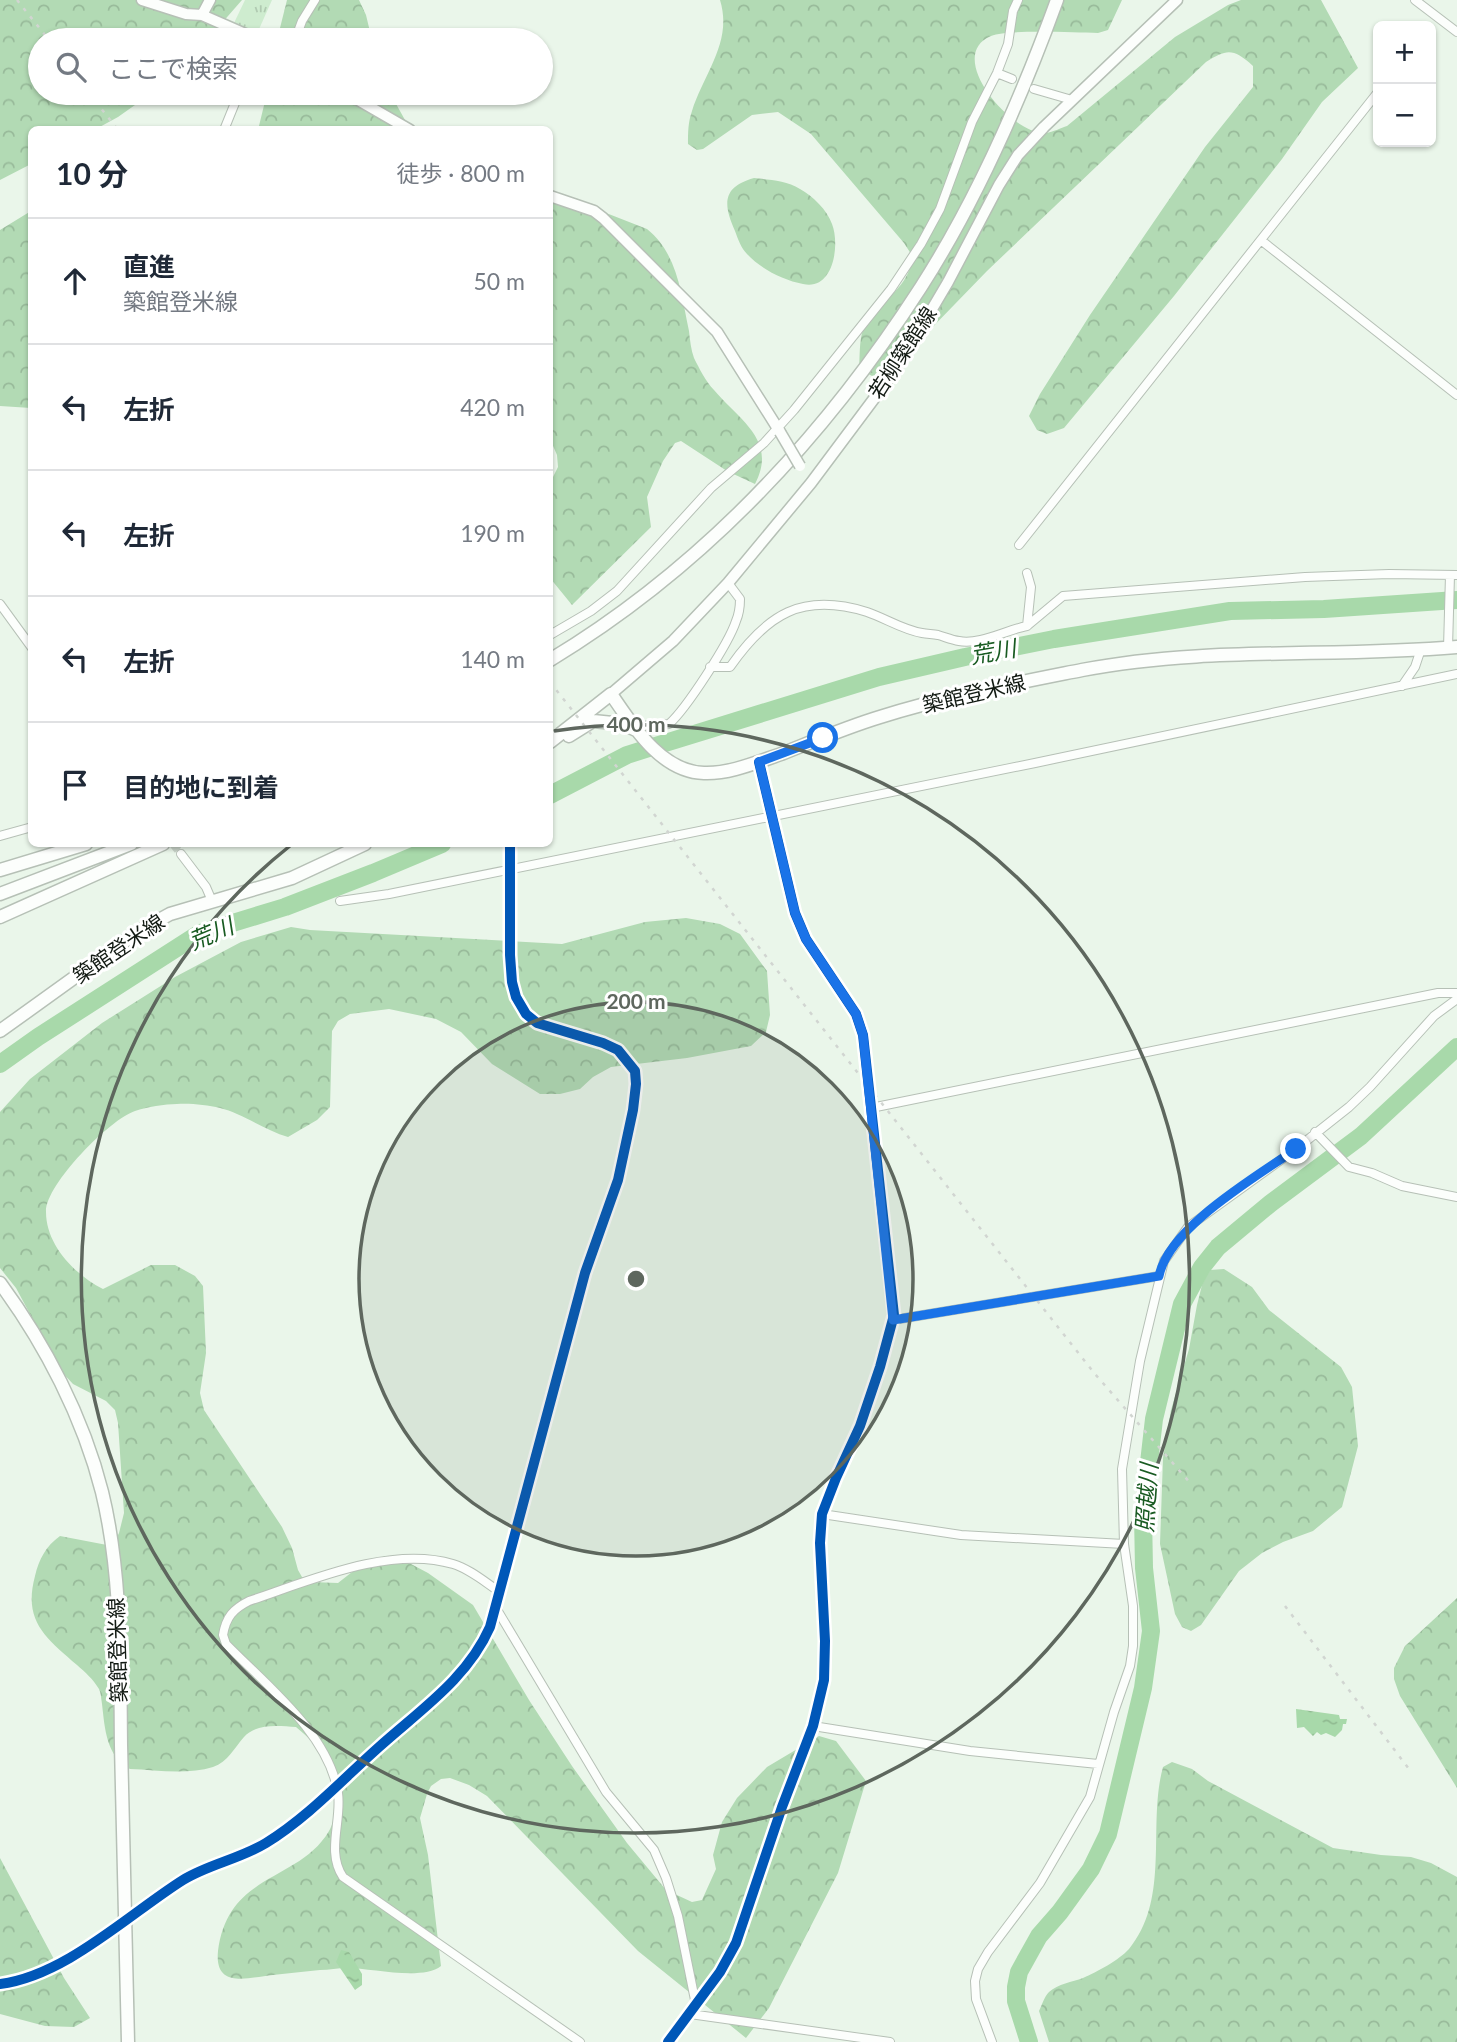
<!DOCTYPE html>
<html lang="ja">
<meta charset="utf-8">
<style>
:root{--surface:#fff;--page:#f2f2f3;--text:#1f2937;--muted:#747a83;--line:#e0e1e3}
body{margin:0;font-family:Lato,"Noto Sans JP",sans-serif;background:var(--page);color:var(--text)}
.controls{position:absolute;right:21px;top:21px;display:grid;overflow:hidden;border-radius:10px;box-shadow:0 2px 5px #0004}
.controls button{width:63px;height:63px;display:grid;place-items:center;padding:0;border:0;border-bottom:2px solid var(--line);background:var(--surface);color:var(--text);font:35px sans-serif}
.stop{position:absolute;width:21px;height:21px;margin:-16px;border:5px solid #1a73e8;border-radius:50%;background:#fff}
.stop.end{background:#1a73e8;border-color:#fff;box-shadow:0 2px 7px #0008}
.list{margin:0;padding:0;list-style:none}
h2{display:flex;justify-content:space-between;align-items:center;height:91px;margin:0;padding:0 28px;font-size:30px}
h2 small{font-size:23px;font-weight:400;color:var(--muted)}
.list li{display:grid;grid-template-columns:46px 1fr auto;gap:21px;align-items:center;box-sizing:border-box;height:126px;padding:0 28px;border-top:2px solid var(--line)}
.list b{display:block;font-size:26px;white-space:nowrap}
.list p{margin:0;font-size:23px;white-space:nowrap;color:var(--muted)}
.list em{font-size:23px;font-style:normal;color:var(--muted)}
.icon{flex:none;width:38px;height:38px;fill:none;stroke:currentColor;stroke-width:2;stroke-linecap:round;stroke-linejoin:round}
.map{position:relative;flex:none;width:1457px;height:2042px;overflow:hidden}
.search{position:absolute;background:var(--surface);box-shadow:0 2px 5px #0004;left:28px;top:28px;width:525px;height:77px;display:flex;align-items:center;gap:18px;box-sizing:border-box;padding:0 24px;border-radius:38px;color:var(--muted);font-size:26px}
.panel{position:absolute;background:var(--surface);box-shadow:0 2px 5px #0004;left:28px;top:126px;width:525px;height:721px;border-radius:10px}
.map>svg:first-child{display:block}
.forest{fill:url(#forest-crowns)}
.park{fill:url(#park-tufts)}
.water{fill:url(#water-ripples)}
.lines{fill:none;stroke-linecap:round;stroke-linejoin:round}
.river{stroke:#a8d9aa;stroke-width:18}
.street-tunnel{stroke:#cad5ca;stroke-width:8;stroke-dasharray:8 4;stroke-linecap:butt}
.street-casing{stroke:#b6c0b6;stroke-width:10}
.secondary-casing{stroke:#b6c0b6;stroke-width:13}
.primary-casing{stroke:#b6c0b6;stroke-width:15}
.street{stroke:#fcfefc;stroke-width:8}
.secondary{stroke:#fcfefc;stroke-width:10}
.primary{stroke:#fcfefc;stroke-width:12}
.rail{stroke:#d1d5d1;stroke-width:2.5;stroke-dasharray:3.5 7;stroke-linecap:butt}
.secondary-bridge-casing{stroke:#b6c0b6;stroke-width:13;stroke-linecap:butt}
.secondary-bridge{stroke:#fcfefc;stroke-width:10}
.cycleway-casing{stroke:#fff;stroke-width:15}
.cycleway{stroke:#0057b8;stroke-width:10}
.route{stroke:#1a73e8;stroke-width:9}
.ring{fill:none;stroke:#5e675e;stroke-width:3.5}
.labels{text-anchor:middle;stroke-width:6;stroke-linejoin:round;paint-order:stroke}
.street-label{font-size:21px;fill:#121a13;stroke:#fff}
.water-label{font-size:23px;font-style:italic;fill:#195b22;stroke:#fff}
.centre{fill:#5e675e;stroke:#fff;stroke-width:3.5}
.ring-label{font-size:21px;text-anchor:middle;font-weight:bold;fill:#5e675e;stroke:#fff;stroke-width:6;stroke-linejoin:round;paint-order:stroke}
</style>
<div class="map">
<svg width="1457" height="2042" viewBox="0 0 1457 2042">
<defs>
<pattern id="forest-crowns" width="20" height="18" patternUnits="userSpaceOnUse" patternTransform="scale(1.75)"><rect width="20" height="18" fill="#b2dab4"/><path d="M2 6a3 3 0 1 1 6 0M12 15a3 3 0 1 1 6 0" fill="none" stroke="#98ba9a"/></pattern>
<pattern id="park-tufts" width="24" height="20" patternUnits="userSpaceOnUse" patternTransform="scale(1.75)"><rect width="24" height="20" fill="#ceeccf"/><path d="M3 7l-1-3M5 7V3M7 7l1-3M15 17l-1-3M17 17v-4M19 17l1-3" fill="none" stroke="#b0cab1"/></pattern>
<pattern id="water-ripples" width="26" height="14" patternUnits="userSpaceOnUse" patternTransform="scale(1.75)"><rect width="26" height="14" fill="#a8d9aa"/><path d="M2 4q2-2 4 0t4 0M15 11q2-2 4 0t4 0" fill="none" stroke="#90ba91"/></pattern>
</defs>
<rect width="100%" height="100%" fill="#eaf6ea"/>
<!-- forest -->
<path class="forest" d="M 0,0 L 242,0 L 207,40 L 40,40 L 40,93 L 152,93 L 118,117 L 96,129 L 32,130 L 31,164 L 0,180 Z
M 287,0 L 359,0 L 366,15 L 372,40 L 277,40 Z
M 720,0 L 1122,0 L 1108,30 L 1098,33 C 1075,33 1010,29 991,36 C 943,56 1013,136 1046,133 C 1053,132 1061,128 1067,126 L 1175,37 L 1228,5 L 1241,0 L 1321,0 L 1358,68 L 1322,102 L 1282,159 L 1174,296 L 1064,428 L 1047,434 L 1037,430 L 1029,416 L 1040,394 L 1090,315 L 1205,147 L 1253,87 L 1253,66 C 1233,48 1227,49 1206,62 L 987,271 L 890,371 L 874,377 L 859,369 C 860,357 859,341 863,330 C 875,299 906,296 913,257 L 904,243 L 811,134 L 778,112 L 752,115 L 703,149 L 697,150 L 688,144 C 688,133 688,122 692,111 C 704,73 733,42 720,0 Z
M 267,93 L 390,93 L 405,120 L 414,129 L 258,130 Z
M 754,178 C 770,180 786,180 800,189 C 813,196 827,210 832,224 C 840,244 834,291 803,284 C 783,280 761,269 747,254 C 741,248 738,239 735,231 C 723,204 722,187 754,178 Z
M 550,191 L 647,229 C 678,254 681,294 689,331 C 690,340 691,350 694,358 C 699,368 706,382 714,390 C 739,420 778,440 755,484 L 727,471 L 681,441 L 675,443 L 663,461 L 647,497 L 651,527 L 572,605 L 550,578 L 550,483 L 558,467 L 557,455 L 550,439 Z
M 31,211 L 31,408 L 0,406 L 0,230 Z
M 686,918 L 720,924 L 740,934 L 767,971 L 770,1015 L 766,1032 L 751,1046 L 687,1058 L 611,1067 L 593,1077 L 580,1089 L 560,1094 L 540,1094 L 492,1064 L 461,1032 L 436,1019 L 389,1009 L 350,1014 L 338,1021 L 332,1031 L 330,1107 L 317,1120 L 288,1137 C 265,1130 241,1113 220,1108 C 207,1105 190,1103 177,1104 C 165,1104 147,1107 135,1111 C 110,1119 45,1185 46,1212 C 46,1245 75,1275 103,1289 L 151,1265 L 175,1265 L 195,1276 L 203,1286 L 206,1353 L 200,1393 L 204,1410 L 282,1527 L 292,1548 L 298,1570 L 302,1577 L 311,1582 L 338,1583 L 361,1565 L 385,1556 L 411,1564 L 428,1573 L 473,1605 L 529,1700 L 572,1766 L 627,1843 L 666,1890 L 692,1902 L 702,1900 L 716,1869 L 713,1855 L 722,1822 L 737,1798 L 767,1767 L 819,1736 L 836,1741 L 866,1781 L 838,1873 L 769,2008 L 746,2038 L 638,1951 L 487,1796 L 469,1785 L 450,1778 L 441,1779 L 431,1786 L 427,1794 L 420,1818 L 428,1855 L 441,1966 C 422,1981 371,1968 347,1968 C 338,1968 329,1970 320,1970 C 304,1972 288,1973 273,1975 C 250,1977 214,1990 218,1951 C 228,1872 299,1882 329,1831 C 341,1811 333,1773 322,1754 C 316,1743 305,1735 296,1727 C 278,1726 257,1723 244,1737 C 234,1748 228,1762 213,1767 C 187,1775 156,1770 130,1769 C 106,1756 105,1729 102,1704 C 101,1698 101,1693 99,1689 C 93,1679 85,1672 77,1665 C 45,1637 23,1621 35,1576 C 39,1559 46,1546 60,1536 L 107,1545 L 115,1541 L 119,1533 L 124,1513 L 118,1423 L 115,1410 L 106,1401 L 73,1384 L 60,1370 L 16,1288 L 0,1268 L 0,1112 L 30,1079 L 102,1023 L 175,977 L 241,942 L 291,927 L 310,930 L 562,944 L 645,922 Z
M 1224,1269 L 1252,1287 L 1269,1310 L 1341,1367 L 1352,1387 L 1358,1446 L 1342,1507 L 1313,1531 L 1283,1542 L 1262,1553 L 1239,1571 L 1201,1625 L 1191,1631 L 1182,1627 L 1175,1614 L 1160,1544 L 1163,1458 L 1171,1410 L 1189,1349 L 1197,1305 L 1202,1285 L 1210,1270 Z
M 1457,1598 L 1457,1788 L 1400,1696 L 1394,1679 L 1394,1668 L 1405,1646 Z
M 1172,1762 L 1192,1769 L 1208,1781 L 1333,1848 L 1381,1855 L 1411,1857 L 1431,1863 L 1457,1877 L 1457,2042 L 1049,2042 L 1039,2011 C 1042,2005 1044,1997 1049,1992 C 1058,1984 1072,1982 1083,1978 C 1097,1972 1119,1960 1129,1949 C 1171,1898 1147,1825 1163,1767 Z
M 0,1858 L 64,1978 L 90,2018 L 74,2027 L 45,2026 L 0,2014 Z"/>
<!-- park -->
<path class="park" d="M 245,0 L 272,0 L 256,36 L 234,23 Z"/>
<!-- water -->
<path class="water" d="M 1296,1709 L 1339,1715 L 1340,1719 L 1347,1719 L 1346,1724 L 1343,1724 L 1342,1730 L 1335,1737 L 1326,1733 L 1321,1735 L 1317,1732 L 1313,1736 L 1304,1727 L 1297,1728 Z
M 341,1950 L 349,1952 L 362,1974 L 362,1985 L 355,1990 L 336,1962 Z"/>
<g class="lines">
<!-- river -->
<path class="river" d="M 550,795 L 627,755 L 649,748 L 879,677 L 965,657 L 1054,639 L 1230,611 L 1324,609 L 1457,600
M 0,1064 L 38,1037 L 200,933 L 285,907 L 373,873 L 442,844
M 1029,2042 L 1016,2001 L 1016,1987 L 1019,1972 L 1039,1936 L 1060,1912 L 1091,1869 L 1108,1834 L 1143,1688 L 1151,1631 L 1144,1568 L 1143,1515 L 1154,1419 L 1182,1304 L 1202,1267 L 1218,1247 L 1271,1203 L 1361,1136 L 1457,1047"/>
<!-- street-tunnel -->
<path class="street-tunnel" d="M 173,844 L 181,854"/>
<defs>
<path id="street" d="M 1415,0 L 1457,32
M 295,40 L 302,21 L 315,0
M 997,73 L 1012,79
M 1034,89 L 1072,100
M 224,130 L 239,93
M 1262,241 L 1457,395
M 1019,545 L 1378,92
M 1027,573 L 1031,587 L 1027,626 L 1063,596 L 1305,577 L 1389,574 L 1457,575
M 0,604 L 32,648
M 550,635 L 591,611 L 617,591 L 711,488 L 764,443 L 794,410 L 891,289 L 921,244 L 940,209 L 972,122 L 997,73 L 1008,44 L 1013,11 L 1018,0
M 1448,648 L 1450,575
M 710,667 L 730,667 C 767,614 802,592 867,612 C 885,618 903,630 922,633 C 928,634 933,634 938,635 C 945,637 952,640 959,641 C 980,645 1006,630 1027,626
M 1402,686 L 1415,667 L 1421,649
M 636,730 C 646,722 657,726 669,724 C 686,709 729,643 736,621 C 739,614 740,606 740,599 L 728,583
M 0,836 L 32,827
M 181,854 L 206,887 L 212,901
M 340,901 L 389,894 L 1035,763 L 1457,674
M 871,1108 L 1438,993 L 1457,993
M 1315,1132 L 1349,1167 L 1372,1173 L 1402,1186 L 1457,1197
M 893,1320 L 1159,1276
M 822,1514 L 961,1535 L 1124,1544
M 500,1592 C 486,1583 470,1569 453,1564 C 390,1545 309,1581 249,1601 C 233,1609 226,1617 223,1635 L 226,1644 C 266,1685 329,1734 338,1793 C 342,1821 326,1852 343,1877 L 580,2042
M 496,1608 L 606,1792 L 654,1850 L 666,1878 L 678,1916 L 696,2005
M 813,1726 L 970,1751 L 1098,1764
M 0,1984 C 65,1976 129,1914 183,1880 C 209,1864 240,1859 266,1843 C 308,1817 342,1780 379,1747 C 420,1710 467,1679 490,1627 L 585,1273 L 618,1180 L 633,1110 L 636,1084 L 635,1071 L 618,1050 L 603,1043 L 537,1023 L 526,1014 L 516,997 L 512,982 L 510,955 L 510,844
M 690,2014 L 890,2042
M 668,2042 L 720,1972 L 736,1943 L 782,1807 L 813,1726 L 824,1680 L 825,1641 L 820,1543 L 822,1514 L 836,1478 L 860,1426 L 880,1367 L 894,1315 L 863,1035 L 856,1014 L 806,939 L 795,913 L 759,762
M 992,2042 L 976,1999 L 975,1981 L 978,1969 L 988,1952 L 1040,1883 L 1090,1797 L 1114,1712 L 1130,1666 L 1133,1646 L 1133,1606 L 1124,1544 L 1122,1469 L 1140,1361 L 1164,1261 L 1188,1227 L 1296,1149 L 1349,1107 L 1370,1087 L 1434,1016 L 1457,999"/>
<path id="secondary" d="M 142,0 L 186,14 L 202,15 L 259,40
M 202,15 L 210,0
M 346,93 L 410,130
M 550,196 L 594,211 L 603,218 L 717,332 L 780,432
M 611,694 L 673,641 L 728,583 L 811,483 L 885,384 L 915,338 L 948,282 L 999,185 L 1018,155 L 1044,127 L 1177,0"/>
<path id="primary" d="M 550,660 C 702,568 825,436 921,287 C 978,198 1021,99 1057,0
M 569,736 L 593,721 L 623,724 L 636,730
M 550,742 L 611,694 C 633,726 661,772 704,773 C 730,774 757,762 781,754 C 814,741 847,727 880,717 C 943,697 1017,683 1082,670 C 1206,646 1332,658 1457,647
M 0,870 L 86,844
M 0,894 L 131,844
M 0,917 L 163,844
M 0,1031 L 139,931 L 170,914 L 292,878 L 365,844
M 0,1283 C 45,1344 83,1417 102,1492 C 122,1574 120,1661 121,1745 C 123,1844 125,1943 128,2042"/>
</defs>
<!-- street casing -->
<use href="#street" class="street-casing"/>
<!-- secondary casing -->
<use href="#secondary" class="secondary-casing"/>
<!-- primary casing -->
<use href="#primary" class="primary-casing"/>
<!-- street -->
<use href="#street" class="street"/>
<!-- secondary -->
<use href="#secondary" class="secondary"/>
<!-- primary -->
<use href="#primary" class="primary"/>
<!-- rail -->
<path class="rail" d="M 17,0 L 49,40
M 89,93 L 118,130
M 550,682 L 1095,1374 L 1192,1485
M 1285,1606 L 1412,1773"/>
<defs>
<path id="secondary-bridge" d="M 780,432 L 800,466"/>
</defs>
<!-- secondary-bridge casing -->
<use href="#secondary-bridge" class="secondary-bridge-casing"/>
<!-- secondary-bridge -->
<use href="#secondary-bridge" class="secondary-bridge"/>
<defs>
<path id="cycleway" d="M 0,1984 C 65,1976 129,1914 183,1880 C 209,1864 240,1859 266,1843 C 308,1817 342,1780 379,1747 C 420,1710 467,1679 490,1627 L 585,1273 L 618,1180 L 633,1110 L 636,1084 L 635,1071 L 618,1050 L 603,1043 L 537,1023 L 526,1014 L 516,997 L 512,982 L 510,955 L 510,844
M 668,2042 L 720,1972 L 736,1943 L 782,1807 L 813,1726 L 824,1680 L 825,1641 L 820,1543 L 822,1514 L 836,1478 L 860,1426 L 880,1367 L 894,1315 L 863,1035 L 856,1014 L 806,939 L 795,913 L 759,762"/>
</defs>
<!-- cycleway casing -->
<use href="#cycleway" class="cycleway-casing"/>
<!-- cycleway -->
<use href="#cycleway" class="cycleway"/>
</g>
<g class="lines">
<!-- route -->
<path class="route" d="M 823,738 L 759,762 L 795,913 L 806,939 L 856,1014 L 863,1035 L 893,1320 L 1159,1276 C 1169,1227 1256,1177 1296,1149"/>
</g>
<!-- distance rings -->
<circle cx="636" cy="1279" r="277" fill="#5e675e" fill-opacity=".12"/>
<g class="ring">
<circle cx="636" cy="1279" r="277"/>
<path d="M554 731A554 554 0 1 1 291 845"/>
</g>
<g class="labels">
<!-- street labels -->
<g class="street-label">
<text transform="translate(903 353) rotate(-57)" y="7">若柳築館線</text>
<text transform="translate(974 694) rotate(-13)" y="7">築館登米線</text>
<text transform="translate(119 949) rotate(-34)" y="7">築館登米線</text>
<text transform="translate(118 1650) rotate(-92)" y="7">築館登米線</text>
</g>
<!-- water labels -->
<g class="water-label">
<text transform="translate(993 652) rotate(-10)" y="8">荒川</text>
<text transform="translate(211 934) rotate(-23)" y="8">荒川</text>
<text transform="translate(1147 1498) rotate(-86)" y="8">照越川</text>
</g>
</g>
<circle cx="636" cy="1279" r="10" class="centre"/>
<g class="ring-label">
<text x="636" y="732">400 m</text>
<text x="636" y="1009">200 m</text>
</g>
</svg>
<div class="controls">
<button>+</button>
<button>−</button>
</div>
<div class="stop" style="left:823px;top:738px"></div>
<div class="stop end" style="left:1296px;top:1149px"></div>
<div class="search"><svg class="icon" aria-label="search" viewBox="0 0 24 24"><circle cx="10" cy="10" r="6"/><path d="M15 15l6 6"/></svg>ここで検索</div>
<section class="panel">
<h2>10 分<small>徒歩 · 800 m</small></h2>
<ul class="list">
<li><svg class="icon" aria-label="ahead" viewBox="0 0 24 24"><path d="M12 20V5M6 11l6-6 6 6"/></svg><div><b>直進</b><p>築館登米線</p></div><em>50 m</em></li>
<li><svg class="icon" aria-label="left" viewBox="0 0 24 24"><path d="M17 20v-9H6M10 6l-5 5 5 5"/></svg><div><b>左折</b></div><em>420 m</em></li>
<li><svg class="icon" aria-label="left" viewBox="0 0 24 24"><path d="M17 20v-9H6M10 6l-5 5 5 5"/></svg><div><b>左折</b></div><em>190 m</em></li>
<li><svg class="icon" aria-label="left" viewBox="0 0 24 24"><path d="M17 20v-9H6M10 6l-5 5 5 5"/></svg><div><b>左折</b></div><em>140 m</em></li>
<li><svg class="icon" aria-label="arrive" viewBox="0 0 24 24"><path d="M6 21V4h12l-3 4 3 4H6"/></svg><div><b>目的地に到着</b></div></li>
</ul>
</section>
</div>
